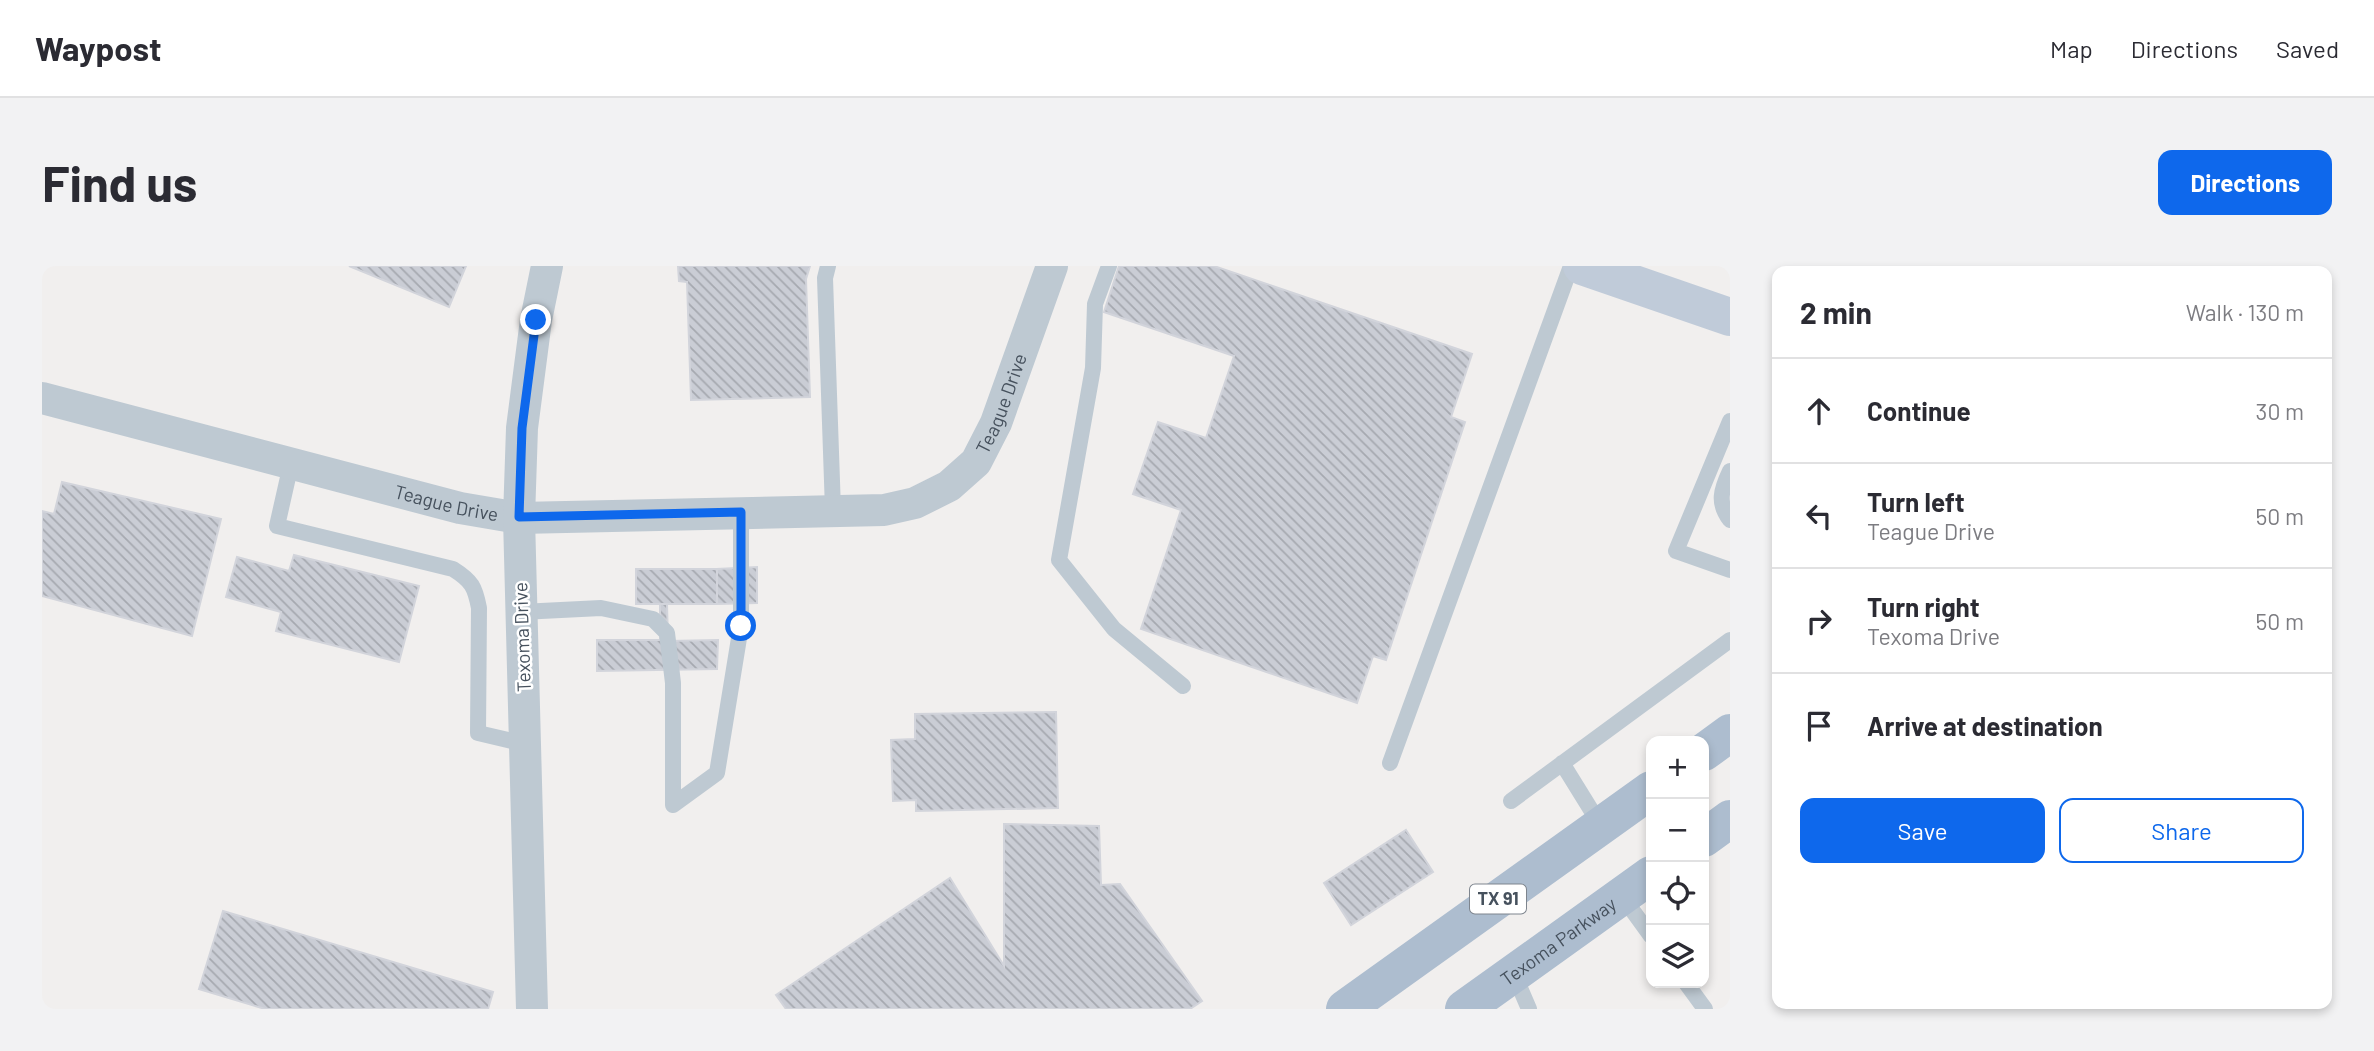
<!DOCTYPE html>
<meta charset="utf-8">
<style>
:root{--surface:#fff;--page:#f2f2f3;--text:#2b2b33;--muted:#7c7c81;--line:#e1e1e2;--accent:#0e68ec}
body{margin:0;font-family:Barlow,sans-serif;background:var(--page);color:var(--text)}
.controls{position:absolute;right:21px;bottom:21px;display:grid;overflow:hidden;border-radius:14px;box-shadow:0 4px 10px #0003}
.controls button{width:63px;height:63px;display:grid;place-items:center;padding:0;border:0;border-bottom:2px solid var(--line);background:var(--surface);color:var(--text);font:35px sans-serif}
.stop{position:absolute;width:21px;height:21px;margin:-16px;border:5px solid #0e68ec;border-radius:50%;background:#fff}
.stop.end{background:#0e68ec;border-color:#fff;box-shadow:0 2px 7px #0008}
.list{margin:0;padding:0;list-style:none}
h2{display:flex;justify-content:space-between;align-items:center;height:91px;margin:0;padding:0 28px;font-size:30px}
h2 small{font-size:23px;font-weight:400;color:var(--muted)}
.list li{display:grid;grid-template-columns:46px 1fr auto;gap:21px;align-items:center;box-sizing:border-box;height:105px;padding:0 28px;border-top:2px solid var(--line)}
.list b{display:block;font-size:26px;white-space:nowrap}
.list p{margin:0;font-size:23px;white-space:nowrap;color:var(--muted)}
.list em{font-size:23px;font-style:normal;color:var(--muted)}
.actions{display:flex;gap:14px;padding:21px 28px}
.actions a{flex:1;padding:16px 0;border:2px solid var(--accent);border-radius:14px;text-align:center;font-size:24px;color:var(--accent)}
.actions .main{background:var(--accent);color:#fff}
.icon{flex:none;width:38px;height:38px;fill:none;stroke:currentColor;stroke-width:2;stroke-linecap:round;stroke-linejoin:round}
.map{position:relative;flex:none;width:1688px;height:743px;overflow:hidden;border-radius:14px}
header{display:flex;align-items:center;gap:42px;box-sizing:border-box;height:98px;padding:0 35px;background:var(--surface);border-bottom:2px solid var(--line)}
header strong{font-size:33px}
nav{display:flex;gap:38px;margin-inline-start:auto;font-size:24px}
.intro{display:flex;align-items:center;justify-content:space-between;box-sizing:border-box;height:168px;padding:0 42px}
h1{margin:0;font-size:49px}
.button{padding:18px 32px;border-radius:14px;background:var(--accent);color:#fff;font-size:24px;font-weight:700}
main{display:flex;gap:42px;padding:0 42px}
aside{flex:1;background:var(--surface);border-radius:14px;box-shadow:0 4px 10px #0003}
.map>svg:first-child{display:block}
.building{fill:url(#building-back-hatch);stroke:#d2d4db;stroke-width:2}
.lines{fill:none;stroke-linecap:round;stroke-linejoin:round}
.lane{stroke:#bec9d2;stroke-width:16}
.street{stroke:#bec9d2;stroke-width:32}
.secondary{stroke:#c0cbd9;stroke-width:38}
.primary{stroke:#adbdcf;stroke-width:38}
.route{stroke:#0e68ec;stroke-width:9}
.labels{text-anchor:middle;stroke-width:5;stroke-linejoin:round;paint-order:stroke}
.shield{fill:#fff;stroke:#7e858e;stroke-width:2}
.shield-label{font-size:18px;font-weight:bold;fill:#46515d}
.street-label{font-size:19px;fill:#46515d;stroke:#fff}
</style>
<header>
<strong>Waypost</strong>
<nav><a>Map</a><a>Directions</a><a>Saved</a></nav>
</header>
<div class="intro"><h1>Find us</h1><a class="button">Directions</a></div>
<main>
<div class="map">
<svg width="1688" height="743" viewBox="0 0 1688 743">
<defs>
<pattern id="building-back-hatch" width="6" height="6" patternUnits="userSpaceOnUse" patternTransform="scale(1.75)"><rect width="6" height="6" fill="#cacdd5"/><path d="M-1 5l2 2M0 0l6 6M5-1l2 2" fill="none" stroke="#a6a9b0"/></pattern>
</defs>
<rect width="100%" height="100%" fill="#f1efee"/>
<!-- building -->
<path class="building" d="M 307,0 L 424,0 L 407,41 Z
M 636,0 L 768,0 L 764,13 L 768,131 L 649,134 L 645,16 L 637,15 Z
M 1077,0 L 1172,0 L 1430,88 L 1409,151 L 1423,156 L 1344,394 L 1331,390 L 1315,437 L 1099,363 L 1139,244 L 1091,228 L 1116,156 L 1164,172 L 1192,90 L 1062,46 Z
M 20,216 L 179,253 L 150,370 L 0,330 L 0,245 L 12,248 Z
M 252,289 L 377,320 L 357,396 L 234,365 L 239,346 L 184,331 L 195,291 L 247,305 Z
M 715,301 L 715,337 L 675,338 L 675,303 Z
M 594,303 L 675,303 L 675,338 L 594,338 Z
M 618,338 L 625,338 L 626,375 L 676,374 L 675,403 L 555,405 L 555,374 L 618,374 Z
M 1014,446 L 1016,542 L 874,545 L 874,534 L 851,535 L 849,474 L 873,473 L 873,448 Z
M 962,558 L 1057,560 L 1059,619 L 1078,618 L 1160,735 L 1148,743 L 744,743 L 734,729 L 908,612 L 962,700 Z
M 1364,564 L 1391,606 L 1309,659 L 1282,617 Z
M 181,645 L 451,726 L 446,743 L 223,743 L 157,723 Z"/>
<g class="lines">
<!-- lane -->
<path class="lane" d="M 786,0 L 783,12 L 791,244
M 1067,0 L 1053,38 L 1051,102 L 1017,294 L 1072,363 L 1141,420
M 1688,155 L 1634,285 L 1688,304
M 249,198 L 235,260 L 411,303 C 430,315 433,321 437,342 L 436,467 L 483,478
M 1688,205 C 1679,224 1675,237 1688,254
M 479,346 L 559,342 L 611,353 L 625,367 L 631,417 L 631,539
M 1348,497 L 1529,0
M 1520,497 L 1559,560
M 1469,535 L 1688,374
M 631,539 L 675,507 L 699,360 L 699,246
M 1580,630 L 1609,670
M 1472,708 L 1487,743
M 1644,717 L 1663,743"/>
<!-- street -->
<g class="street">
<path id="s1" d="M 0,132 L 418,242 L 477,252 L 842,244 L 873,237 L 907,220 L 934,196 L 954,157 L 1010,0"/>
<path d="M 490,743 L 477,252 L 480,162 L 494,54 L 505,0"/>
</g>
<!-- secondary -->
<path class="secondary" d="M 1540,0 L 1688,51"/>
<!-- primary -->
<g class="primary">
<path d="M 1662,486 L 1688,467"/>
<path d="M 1662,572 L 1688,553"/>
<path d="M 1303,743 L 1609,524"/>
<path id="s2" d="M 1422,743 L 1609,609"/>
</g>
</g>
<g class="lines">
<!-- route -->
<path class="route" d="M 494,54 L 480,162 L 477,251 L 699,246 L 699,360"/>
</g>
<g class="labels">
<!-- shield labels -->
<rect class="shield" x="1428" y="618.5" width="56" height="29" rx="5"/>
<g class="shield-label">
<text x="1456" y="639">TX 91</text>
</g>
<!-- street labels -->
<g class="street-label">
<text dy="7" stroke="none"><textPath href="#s1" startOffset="1027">Teague Drive</textPath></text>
<text dy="7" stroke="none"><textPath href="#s1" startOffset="418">Teague Drive</textPath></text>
<text transform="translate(480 371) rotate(-92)" y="7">Texoma Drive</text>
<text dy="7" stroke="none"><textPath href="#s2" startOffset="116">Texoma Parkway</textPath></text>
</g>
</g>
</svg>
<div class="controls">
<button>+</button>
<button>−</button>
<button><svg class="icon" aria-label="locate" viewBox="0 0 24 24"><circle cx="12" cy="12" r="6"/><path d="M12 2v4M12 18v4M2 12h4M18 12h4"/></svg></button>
<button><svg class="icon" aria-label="layers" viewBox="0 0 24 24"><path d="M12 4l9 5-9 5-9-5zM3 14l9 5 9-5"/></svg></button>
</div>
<div class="stop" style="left:699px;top:360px"></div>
<div class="stop end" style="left:494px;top:54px"></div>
</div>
<aside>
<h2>2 min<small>Walk · 130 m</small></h2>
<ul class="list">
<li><svg class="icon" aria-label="ahead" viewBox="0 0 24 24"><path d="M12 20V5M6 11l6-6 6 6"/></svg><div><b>Continue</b></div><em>30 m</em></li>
<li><svg class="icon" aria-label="left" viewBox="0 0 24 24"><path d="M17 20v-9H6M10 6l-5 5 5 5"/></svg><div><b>Turn left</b><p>Teague Drive</p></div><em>50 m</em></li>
<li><svg class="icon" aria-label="right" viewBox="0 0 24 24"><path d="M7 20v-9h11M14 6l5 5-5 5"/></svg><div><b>Turn right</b><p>Texoma Drive</p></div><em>50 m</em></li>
<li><svg class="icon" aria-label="arrive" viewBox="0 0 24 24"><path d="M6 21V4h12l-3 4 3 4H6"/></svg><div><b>Arrive at destination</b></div></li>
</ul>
<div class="actions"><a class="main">Save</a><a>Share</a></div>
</aside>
</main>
